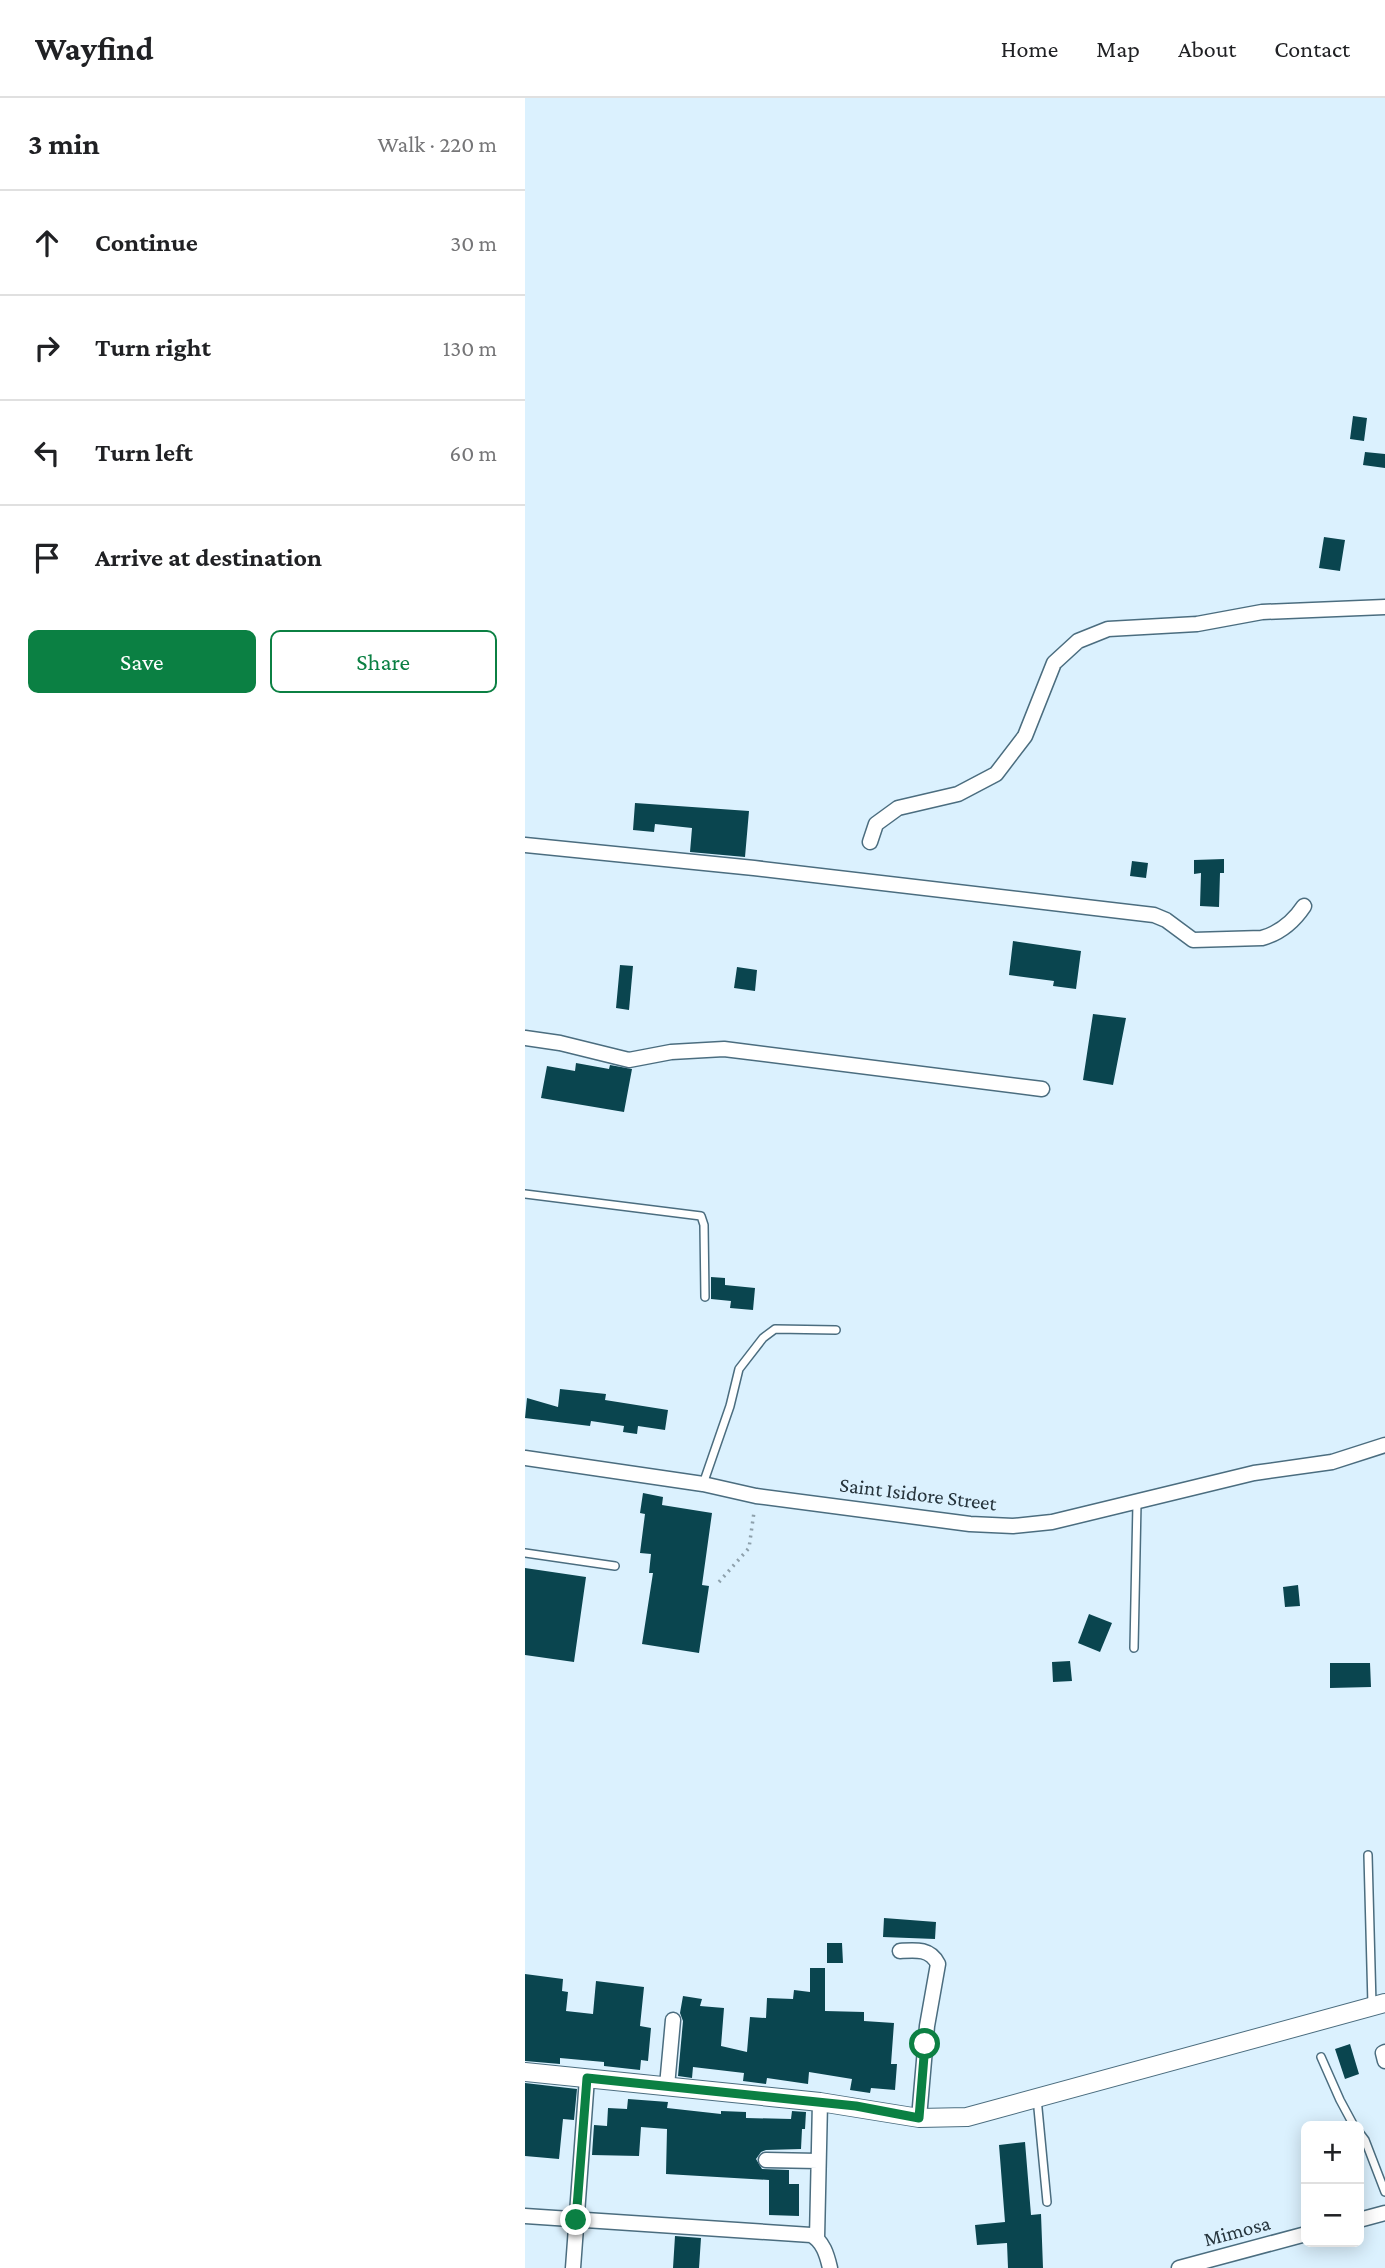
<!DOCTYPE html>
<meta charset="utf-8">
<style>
:root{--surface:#fff;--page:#f6f6f6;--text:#202124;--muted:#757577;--line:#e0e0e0;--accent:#0b8043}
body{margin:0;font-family:"Crimson Pro",serif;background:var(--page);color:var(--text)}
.controls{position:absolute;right:21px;bottom:21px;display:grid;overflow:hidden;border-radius:10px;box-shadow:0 4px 18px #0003}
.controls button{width:63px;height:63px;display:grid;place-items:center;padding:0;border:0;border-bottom:2px solid var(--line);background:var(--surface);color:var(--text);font:35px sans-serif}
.stop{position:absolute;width:21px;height:21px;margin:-16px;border:5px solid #0b8043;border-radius:50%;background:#fff}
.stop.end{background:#0b8043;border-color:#fff;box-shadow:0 2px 7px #0008}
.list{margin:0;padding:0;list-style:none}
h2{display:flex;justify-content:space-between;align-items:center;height:91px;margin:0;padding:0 28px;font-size:30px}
h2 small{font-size:23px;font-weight:400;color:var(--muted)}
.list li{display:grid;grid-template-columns:46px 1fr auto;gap:21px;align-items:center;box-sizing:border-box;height:105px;padding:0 28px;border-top:2px solid var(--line)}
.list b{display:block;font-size:26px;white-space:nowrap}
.list em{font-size:23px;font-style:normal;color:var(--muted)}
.actions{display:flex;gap:14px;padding:21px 28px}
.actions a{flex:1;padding:16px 0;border:2px solid var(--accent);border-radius:10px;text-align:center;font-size:24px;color:var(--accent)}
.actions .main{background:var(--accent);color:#fff}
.icon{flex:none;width:38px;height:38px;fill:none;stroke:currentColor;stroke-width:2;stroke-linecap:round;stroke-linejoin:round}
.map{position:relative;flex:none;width:860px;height:2170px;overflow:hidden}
header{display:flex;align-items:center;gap:42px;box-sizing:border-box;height:98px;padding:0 35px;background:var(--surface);border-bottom:2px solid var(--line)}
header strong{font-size:33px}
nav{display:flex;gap:38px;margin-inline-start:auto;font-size:24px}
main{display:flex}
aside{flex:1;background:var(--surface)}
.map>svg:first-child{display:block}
.building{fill:#0a454f}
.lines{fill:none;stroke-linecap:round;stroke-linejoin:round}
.service-casing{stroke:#4b6d7f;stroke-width:10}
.minor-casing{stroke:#4b6d7f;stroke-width:17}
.tertiary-casing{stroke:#4b6d7f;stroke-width:20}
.path{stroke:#8da0ab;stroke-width:3.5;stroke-dasharray:2 5;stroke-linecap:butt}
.service{stroke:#fff;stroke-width:7}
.minor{stroke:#fff;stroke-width:14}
.tertiary{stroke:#fff;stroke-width:18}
.route{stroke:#0b8043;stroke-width:9}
.labels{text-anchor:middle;stroke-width:7;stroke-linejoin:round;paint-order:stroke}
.street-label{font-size:21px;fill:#26343c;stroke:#dbf1fe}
</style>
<header>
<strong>Wayfind</strong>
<nav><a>Home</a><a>Map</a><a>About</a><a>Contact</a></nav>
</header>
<main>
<aside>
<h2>3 min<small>Walk · 220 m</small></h2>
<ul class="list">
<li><svg class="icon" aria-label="ahead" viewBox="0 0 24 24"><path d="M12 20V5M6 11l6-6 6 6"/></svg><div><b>Continue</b></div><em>30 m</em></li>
<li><svg class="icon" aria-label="right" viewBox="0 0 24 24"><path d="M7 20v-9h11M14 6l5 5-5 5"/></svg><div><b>Turn right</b></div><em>130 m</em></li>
<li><svg class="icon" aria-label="left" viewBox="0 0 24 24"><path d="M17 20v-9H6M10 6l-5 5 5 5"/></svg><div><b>Turn left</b></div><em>60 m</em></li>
<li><svg class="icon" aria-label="arrive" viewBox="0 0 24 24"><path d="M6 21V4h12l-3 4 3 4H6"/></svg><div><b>Arrive at destination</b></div></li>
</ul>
<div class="actions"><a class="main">Save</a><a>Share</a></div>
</aside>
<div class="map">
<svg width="860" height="2170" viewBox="0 0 860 2170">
<rect width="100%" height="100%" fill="#dbf1fe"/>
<!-- building -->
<path class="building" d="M 828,318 L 842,320 L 839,343 L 825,341 Z
M 840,354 L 860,356 L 860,370 L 838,367 Z
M 799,439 L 820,442 L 815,473 L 794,470 Z
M 110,705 L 224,713 L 220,759 L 165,754 L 167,730 L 130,726 L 129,734 L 108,732 Z
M 699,761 L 699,775 L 695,775 L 694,809 L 675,808 L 676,775 L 669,776 L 669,762 Z
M 607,763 L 623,765 L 621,780 L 605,778 Z
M 488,843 L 556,853 L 551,891 L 528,888 L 529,883 L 484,877 Z
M 95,867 L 108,868 L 104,912 L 91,910 Z
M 212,869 L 232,872 L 230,893 L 209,890 Z
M 568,916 L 601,920 L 588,987 L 558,982 Z
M 51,965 L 84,971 L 85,967 L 107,971 L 99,1014 L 16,1000 L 22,968 L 50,973 Z
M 186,1179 L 200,1180 L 200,1187 L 230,1190 L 228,1212 L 205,1210 L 206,1203 L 186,1201 Z
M 35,1291 L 81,1296 L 80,1302 L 143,1312 L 140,1332 L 113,1328 L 112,1336 L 98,1334 L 99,1328 L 66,1323 L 65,1328 L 0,1320 L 2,1300 L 33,1309 Z
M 118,1395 L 138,1399 L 137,1407 L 187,1415 L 177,1487 L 184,1488 L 174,1555 L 117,1546 L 128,1475 L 124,1475 L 126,1456 L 115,1455 L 120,1416 L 115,1415 Z
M 0,1470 L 61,1479 L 49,1564 L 0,1557 Z
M 773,1487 L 775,1508 L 760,1509 L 758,1489 Z
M 564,1516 L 587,1525 L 575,1554 L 553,1545 Z
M 545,1563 L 547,1583 L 528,1584 L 527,1564 Z
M 805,1565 L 845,1565 L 846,1589 L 805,1590 Z
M 359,1820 L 411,1824 L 410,1841 L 358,1839 Z
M 302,1845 L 317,1845 L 318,1865 L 302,1865 Z
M 285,1870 L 300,1870 L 300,1913 L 339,1914 L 339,1923 L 369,1925 L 366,1966 L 372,1966 L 370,1992 L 346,1990 L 345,1995 L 325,1992 L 327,1981 L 284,1974 L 283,1986 L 242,1980 L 241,1986 L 218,1983 L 219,1975 L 168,1969 L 167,1980 L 153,1978 L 158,1923 L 155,1915 L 158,1898 L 177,1901 L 175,1908 L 199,1910 L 196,1948 L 222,1954 L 225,1919 L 241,1920 L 242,1900 L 268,1901 L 269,1892 L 285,1894 Z
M 0,1876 L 38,1881 L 37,1893 L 43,1894 L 41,1913 L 68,1916 L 71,1883 L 119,1889 L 115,1928 L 126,1930 L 123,1963 L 116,1962 L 115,1972 L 79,1968 L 79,1964 L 35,1960 L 35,1966 L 0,1963 Z
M 825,1946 L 834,1976 L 820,1981 L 810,1951 Z
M 0,1985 L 52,1991 L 49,2022 L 38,2021 L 34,2061 L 0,2058 Z
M 103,2001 L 143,2004 L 142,2010 L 196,2016 L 196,2013 L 221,2014 L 221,2020 L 266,2021 L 267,2013 L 281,2014 L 280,2031 L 277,2031 L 276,2051 L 241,2052 L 236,2054 L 231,2061 L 237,2071 L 264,2072 L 264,2086 L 274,2086 L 274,2118 L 244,2117 L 244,2082 L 141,2076 L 142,2031 L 116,2029 L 114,2058 L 67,2057 L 69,2027 L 82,2028 L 83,2010 L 102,2011 Z
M 500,2044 L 506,2117 L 516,2116 L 518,2170 L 483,2170 L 482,2145 L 452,2147 L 450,2127 L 480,2124 L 474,2047 Z
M 150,2138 L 176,2140 L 174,2170 L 148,2170 Z"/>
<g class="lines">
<defs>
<path id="service" d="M 0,1096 L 176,1118 L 179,1127 L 180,1199
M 178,1386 L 205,1308 L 214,1271 L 238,1240 L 250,1231 L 311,1232
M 0,1455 L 90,1468
M 609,1550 L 612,1405
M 843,1757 L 847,1907
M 796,1959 L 815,2002 L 829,2028
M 512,2000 L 522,2104
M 834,2034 L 840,2042 L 860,2094"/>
<path id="minor" d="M 345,744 L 351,726 L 373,710 L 433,696 L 471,676 L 500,638 L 529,565 L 553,543 L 583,531 L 672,526 L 737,514 L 860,509
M 0,747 L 229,770 L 629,817 L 641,822 L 668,842 L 737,840 C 755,835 769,823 779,808
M 0,940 L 35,945 L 104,962 L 146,954 L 199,951 L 517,991
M 0,1360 L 178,1386 L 231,1398 L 445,1426 L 488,1428 L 527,1424 L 729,1375 L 807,1364 L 860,1347
M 375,1853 C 390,1852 405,1850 413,1866 L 402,1928 L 394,2020
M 860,1954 L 858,1955 L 860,1963
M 142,1988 L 148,1922
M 241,2062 L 293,2063
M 0,2118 L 286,2137 C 298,2143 302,2157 305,2170
M 834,2122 L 860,2115
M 292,2140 L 295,2004
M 48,2170 L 62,1980
M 654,2170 L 781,2136"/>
<path id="tertiary" d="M 0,1974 L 295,2004 L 394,2020 L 442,2019 L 860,1905"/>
</defs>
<!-- service casing -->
<use href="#service" class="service-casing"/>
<!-- minor casing -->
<use href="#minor" class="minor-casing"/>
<!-- tertiary casing -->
<use href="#tertiary" class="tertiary-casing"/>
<!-- path -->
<path class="path" d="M 194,1484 L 224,1450 L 229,1414"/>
<!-- service -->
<use href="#service" class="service"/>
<!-- minor -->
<use href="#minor" class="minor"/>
<!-- tertiary -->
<use href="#tertiary" class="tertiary"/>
</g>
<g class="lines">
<!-- route -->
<path class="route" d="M 51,2122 L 62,1980 L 331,2008 L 394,2020 L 400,1946"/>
</g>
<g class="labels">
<!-- street labels -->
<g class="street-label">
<text transform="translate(393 1396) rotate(7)" y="7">Saint Isidore Street</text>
<text transform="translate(712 2133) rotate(-15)" y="7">Mimosa</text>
</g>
</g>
</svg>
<div class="controls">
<button>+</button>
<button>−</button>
</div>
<div class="stop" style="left:400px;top:1946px"></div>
<div class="stop end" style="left:51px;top:2122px"></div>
</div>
</main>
